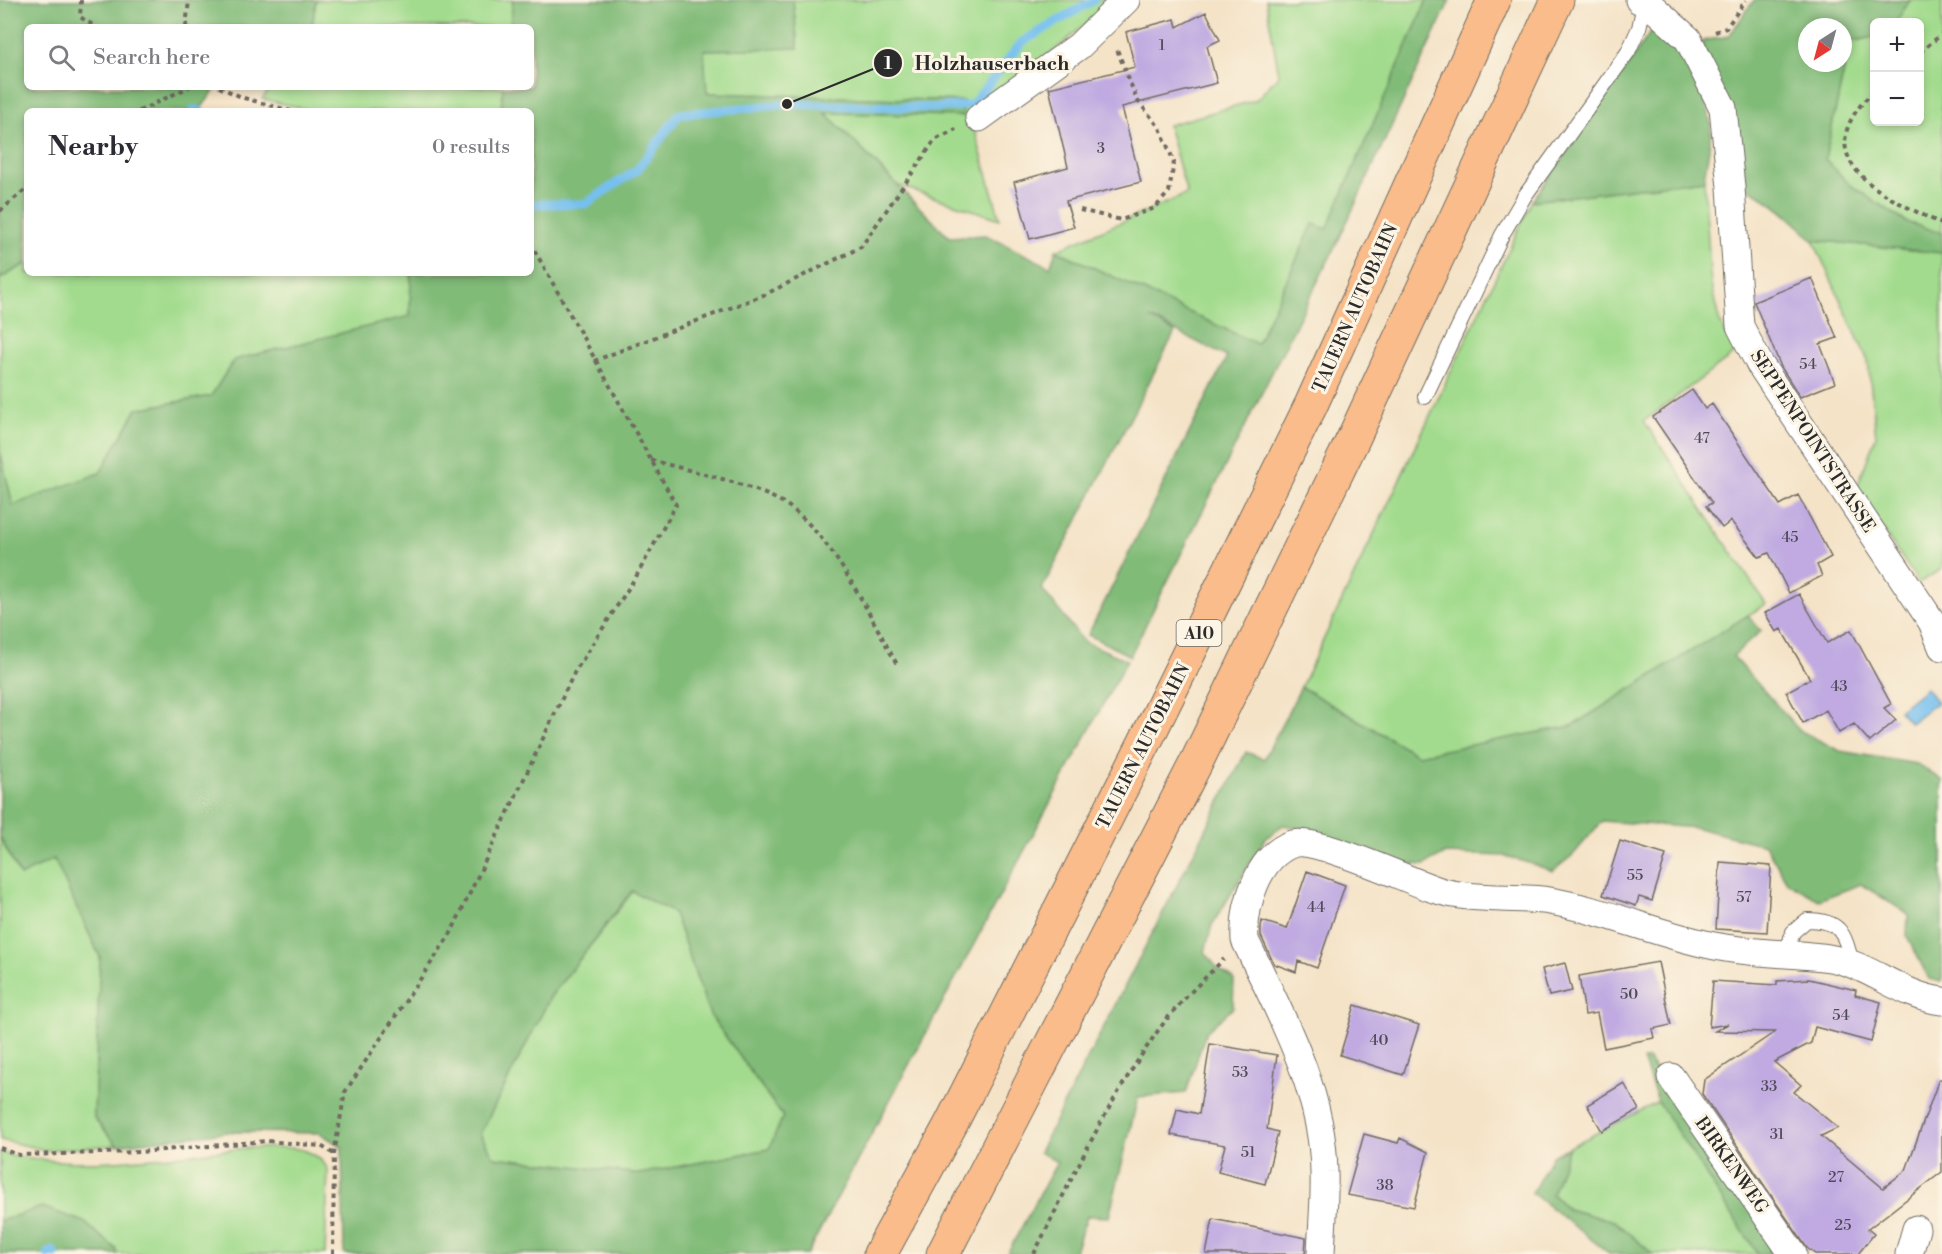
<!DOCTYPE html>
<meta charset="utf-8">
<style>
:root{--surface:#fff;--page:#f2f2f3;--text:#2b2b33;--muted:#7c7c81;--line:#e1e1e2}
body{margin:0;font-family:"Libre Bodoni",serif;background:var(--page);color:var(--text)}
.controls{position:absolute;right:18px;top:18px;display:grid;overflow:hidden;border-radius:9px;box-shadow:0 3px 9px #0003}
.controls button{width:54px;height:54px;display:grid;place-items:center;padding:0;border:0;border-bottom:2px solid var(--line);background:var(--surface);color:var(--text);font:30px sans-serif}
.compass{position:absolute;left:1798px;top:18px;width:54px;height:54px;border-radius:50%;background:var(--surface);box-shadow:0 3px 9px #0003;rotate:216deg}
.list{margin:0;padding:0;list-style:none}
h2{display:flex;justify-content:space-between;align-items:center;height:78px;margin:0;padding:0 24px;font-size:26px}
h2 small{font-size:20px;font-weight:400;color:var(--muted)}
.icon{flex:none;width:33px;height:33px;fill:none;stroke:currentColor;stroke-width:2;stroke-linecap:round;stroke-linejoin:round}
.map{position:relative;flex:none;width:1942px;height:1254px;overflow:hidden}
.search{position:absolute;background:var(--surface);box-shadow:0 3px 9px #0003;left:24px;top:24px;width:510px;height:66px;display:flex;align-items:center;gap:15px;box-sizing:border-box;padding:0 21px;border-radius:9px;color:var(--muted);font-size:22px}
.panel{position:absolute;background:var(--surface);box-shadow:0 3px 9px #0003;left:24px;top:108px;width:510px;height:168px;border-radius:9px}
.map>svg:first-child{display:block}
.green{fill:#a2db8d;stroke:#66835c;stroke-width:1.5}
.forest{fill:#81bb78;stroke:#567352;stroke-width:1.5;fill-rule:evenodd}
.water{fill:#76c0ef;stroke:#50768d;stroke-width:1.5}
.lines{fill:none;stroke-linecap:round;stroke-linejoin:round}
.stream{stroke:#76c0ef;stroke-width:9}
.building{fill:#c0aae1}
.service-casing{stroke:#716b62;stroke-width:16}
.minor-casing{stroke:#716b62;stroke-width:29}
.motorway-casing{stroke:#716b62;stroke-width:35}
.path{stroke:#716b62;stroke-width:4;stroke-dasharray:4.5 4.5;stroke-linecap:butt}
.service{stroke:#fff;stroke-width:14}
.minor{stroke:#fff;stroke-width:27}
.motorway{stroke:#f9bc8a;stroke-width:33}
.labels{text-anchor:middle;stroke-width:6;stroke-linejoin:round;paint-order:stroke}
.number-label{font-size:15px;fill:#504b58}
.shield{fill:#fcf5e5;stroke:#6a6863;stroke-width:1.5}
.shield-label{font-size:16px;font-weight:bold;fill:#2b2b2b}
.street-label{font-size:18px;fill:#2b2b2b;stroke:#fcf5e5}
.leader{fill:none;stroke:#2b2b2b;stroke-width:2}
.callout-dot{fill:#2b2b2b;stroke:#fcf5e5;stroke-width:2}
.mark-label{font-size:18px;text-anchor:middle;font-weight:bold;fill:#fff}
.callout-label{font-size:20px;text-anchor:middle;font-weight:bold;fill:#2b2b2b;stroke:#fcf5e5;stroke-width:6;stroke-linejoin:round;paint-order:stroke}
</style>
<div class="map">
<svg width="1942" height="1254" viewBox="0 0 1942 1254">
<rect width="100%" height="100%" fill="#fcf5e5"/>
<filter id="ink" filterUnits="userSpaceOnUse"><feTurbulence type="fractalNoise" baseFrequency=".0167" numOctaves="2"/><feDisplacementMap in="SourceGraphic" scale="12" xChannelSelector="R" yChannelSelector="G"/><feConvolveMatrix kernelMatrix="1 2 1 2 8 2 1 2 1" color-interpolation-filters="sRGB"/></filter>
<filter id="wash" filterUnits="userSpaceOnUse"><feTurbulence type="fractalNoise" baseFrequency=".008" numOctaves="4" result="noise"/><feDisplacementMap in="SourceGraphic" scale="24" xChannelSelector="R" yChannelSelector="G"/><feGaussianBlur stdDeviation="1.35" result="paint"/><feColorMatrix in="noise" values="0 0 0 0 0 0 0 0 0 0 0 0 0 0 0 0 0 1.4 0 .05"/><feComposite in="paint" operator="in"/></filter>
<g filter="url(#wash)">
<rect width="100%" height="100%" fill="#f4e3c7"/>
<!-- green -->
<path class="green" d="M 316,0 L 513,0 L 510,27 L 312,27 Z
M 793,0 L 1113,0 L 1060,46 L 964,116 L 975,132 L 1000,219 L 897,185 L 826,113 L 962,101 L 706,93 L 703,50 L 798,48 Z
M 1266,0 L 1427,0 L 1327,230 L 1313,224 L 1257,344 L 1056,250 L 1187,194 L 1168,125 L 1256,100 L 1279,75 Z
M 1910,0 L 1942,0 L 1942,233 L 1906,222 L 1850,185 L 1825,159 L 1850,42 L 1874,37 L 1874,122 L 1920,122 L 1920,22 L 1896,22 Z
M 272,87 L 503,87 L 501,111 L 315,111 L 262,99 Z
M 1704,180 L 1711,285 L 1719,320 L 1737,352 L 1644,421 L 1766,604 L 1572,726 L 1418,755 L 1301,687 L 1532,201 Z
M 1813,240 L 1942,253 L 1942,569 L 1919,583 L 1856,490 L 1876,436 L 1868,361 Z
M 27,263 L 27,273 L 411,273 L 410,316 L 234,360 L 211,396 L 137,409 L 100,473 L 13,506 L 0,452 L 0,279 Z
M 0,837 L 20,876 L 54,858 L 100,957 L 94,1118 L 117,1145 L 46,1150 L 0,1140 Z
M 633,891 L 674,913 L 710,1015 L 783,1117 L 769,1149 L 640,1174 L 494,1157 L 480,1134 L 551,996 Z
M 1658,1102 L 1758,1254 L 1653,1254 L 1614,1221 L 1566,1209 L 1552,1194 L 1569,1147 Z
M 247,1148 C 275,1148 313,1141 328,1170 L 325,1254 L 117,1254 L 116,1249 L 42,1207 L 0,1221 L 0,1152 C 79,1173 167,1155 247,1148 Z"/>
<!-- forest -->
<path class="forest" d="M 0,0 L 316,0 L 312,27 L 27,27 L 27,87 L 217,87 L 199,111 L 27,111 L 27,263 L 0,279 Z
M 513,0 L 793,0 L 798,48 L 704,50 L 707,93 L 963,101 L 963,116 L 825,113 L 949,237 L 986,235 L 1050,267 L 1056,250 L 1257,344 L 1313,224 L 1327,229 L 1427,0 L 1450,0 L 1340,237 L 1130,656 L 1088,635 L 1227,357 L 1150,318 L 1175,332 L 1042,589 L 1083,641 L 1127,660 L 807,1254 L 344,1254 L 342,1147 L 320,1133 L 227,1132 L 117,1145 L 94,1118 L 100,957 L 54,859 L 20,876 L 0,837 L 0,452 L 13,505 L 100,473 L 137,409 L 211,396 L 234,360 L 410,316 L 411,273 L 531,273 L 531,111 L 501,111 L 503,87 L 531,87 L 531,27 L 510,27 ZM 632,891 L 674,913 L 710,1015 L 783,1116 L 769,1149 L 640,1174 L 494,1157 L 480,1134 L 551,996 Z
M 1754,0 L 1910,0 L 1896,22 L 1874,22 L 1874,37 L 1850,42 L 1825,159 L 1850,185 L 1906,222 L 1942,233 L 1942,253 L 1813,240 C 1790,216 1765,195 1735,182 L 1702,41 L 1729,36 ZM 1807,27 L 1843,27 L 1843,63 L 1807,63 Z
M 1655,26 C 1682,53 1704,81 1710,120 C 1713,138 1706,161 1704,180 L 1532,201 Z
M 1748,615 L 1761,631 L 1733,656 L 1799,730 L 1840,751 L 1917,764 L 1942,780 L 1942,982 L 1929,979 L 1907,936 L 1908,914 L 1861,884 L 1819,900 L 1787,882 L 1765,845 L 1697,828 L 1602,821 L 1573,855 L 1553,871 L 1506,856 L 1445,854 L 1424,865 L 1329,856 L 1311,830 L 1283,825 L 1264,840 L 1212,925 L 1205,952 L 1218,969 L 1234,979 L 1233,1008 L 1206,1032 L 1186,1093 L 1138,1097 L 1109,1217 L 1087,1216 L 1074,1254 L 1007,1254 L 1057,1162 L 1039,1152 L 1246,752 L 1264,759 L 1301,687 L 1418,755 L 1572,726 Z
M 1648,1059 L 1781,1254 L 1758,1254 L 1658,1102 L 1643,1060 Z
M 1569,1147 L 1552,1194 L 1567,1209 L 1614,1221 L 1653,1254 L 1610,1254 L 1532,1193 L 1552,1156 Z
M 42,1207 L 84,1222 L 116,1249 L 117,1254 L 0,1254 L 0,1221 Z"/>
<!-- water -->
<path class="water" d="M 1926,688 L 1937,702 L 1910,723 L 1899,710 Z"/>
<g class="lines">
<!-- stream -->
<path class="stream" d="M 193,110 L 200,111
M 531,204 L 585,204 L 637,170 L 679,114 L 787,104 L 935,108 L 972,105 L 1022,42 L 1094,0
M 48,1254 L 52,1251 L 55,1254"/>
</g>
<g id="blocks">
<!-- building -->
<path class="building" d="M 1206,12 L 1220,40 L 1207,46 L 1217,83 L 1122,107 L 1141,182 L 1066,201 L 1074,227 L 1030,239 L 1014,182 L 1068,167 L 1049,88 L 1135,67 L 1126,32 L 1175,19 L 1177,27 Z
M 1812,278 L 1837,338 L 1820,344 L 1835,383 L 1800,397 L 1781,367 L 1754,302 Z
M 1692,390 L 1705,409 L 1712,404 L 1780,505 L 1798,495 L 1831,557 L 1817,565 L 1822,576 L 1789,593 L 1769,553 L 1759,557 L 1731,521 L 1722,528 L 1706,506 L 1712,503 L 1653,417 Z
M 1799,594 L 1827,643 L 1851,630 L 1891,704 L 1884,708 L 1896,720 L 1870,742 L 1854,724 L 1839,733 L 1826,710 L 1803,723 L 1786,692 L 1810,679 L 1781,629 L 1776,632 L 1765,613 Z
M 1620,841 L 1666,855 L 1652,901 L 1639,897 L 1636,906 L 1603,895 Z
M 1720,862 L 1771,866 L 1767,932 L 1716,929 Z
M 1307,871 L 1345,885 L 1317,968 L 1298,961 L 1296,972 L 1274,964 L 1261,936 L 1261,928 L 1262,921 L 1287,929 Z
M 1658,962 L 1671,1025 L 1652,1029 L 1654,1038 L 1604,1048 L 1597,1013 L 1585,1015 L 1579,976 Z
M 1565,963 L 1572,991 L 1549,996 L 1542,969 Z
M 1809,979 L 1856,990 L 1855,995 L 1881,1002 L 1871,1042 L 1815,1027 L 1811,1043 L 1774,1062 L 1801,1085 L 1794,1092 L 1838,1128 L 1821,1136 L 1883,1188 L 1906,1170 L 1939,1079 L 1942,1079 L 1942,1172 L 1868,1229 L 1874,1234 L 1858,1254 L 1815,1254 L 1807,1248 L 1702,1094 L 1704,1080 L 1775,1032 L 1715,1031 L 1728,1024 L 1709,1027 L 1713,981 L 1777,985 L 1777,981 Z
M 1355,1005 L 1419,1025 L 1403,1075 L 1340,1055 Z
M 1210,1044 L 1277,1055 L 1267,1129 L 1278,1132 L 1265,1184 L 1218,1172 L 1225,1145 L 1171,1135 L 1177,1109 L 1199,1114 Z
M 1624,1083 L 1639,1110 L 1602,1131 L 1587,1105 Z
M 1364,1134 L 1398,1143 L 1400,1138 L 1428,1152 L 1414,1207 L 1347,1195 Z
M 1213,1219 L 1306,1238 L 1305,1254 L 1206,1254 Z"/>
</g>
</g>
<g filter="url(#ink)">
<use href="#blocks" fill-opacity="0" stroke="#716b62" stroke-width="1.5"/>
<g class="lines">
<defs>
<path id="service" d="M 1425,397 L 1502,235 L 1524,197 L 1628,52 L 1639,28 L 1645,0
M 1785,955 L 1793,932 L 1807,920 C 1841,920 1844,933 1852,963"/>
<path id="minor" d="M 1639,0 L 1650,5 L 1688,39 L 1723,108 L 1731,187 L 1740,326 L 1759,363 L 1932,622 L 1942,647
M 979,118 L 1079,46 L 1126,0
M 1671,1077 L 1793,1254
M 1321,1254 C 1322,1227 1325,1199 1324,1172 C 1323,1089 1279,1012 1245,940 C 1243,907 1257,857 1292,844 C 1315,836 1409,881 1437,890 C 1471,901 1515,896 1550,901 C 1608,911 1663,937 1720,947 C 1756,954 1793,953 1829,958 C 1869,964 1901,996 1942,1001
M 1909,1254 L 1916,1229"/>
<path id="motorway" d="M 880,1254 L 951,1124 L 1152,728 L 1311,405 L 1494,0
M 943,1254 L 1197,761 L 1355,435 L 1557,0"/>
</defs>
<!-- service casing -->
<use href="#service" class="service-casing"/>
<!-- minor casing -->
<use href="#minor" class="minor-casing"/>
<!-- motorway casing -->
<use href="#motorway" class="motorway-casing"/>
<!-- path -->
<path class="path" d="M 81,0 L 80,17 L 96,27
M 186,27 L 189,0
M 1715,32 L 1726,28 L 1746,0
M 1920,52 L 1942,34
M 219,87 L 244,98 L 291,111
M 1874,91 C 1801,160 1883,196 1942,224
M 139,111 L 189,87
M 1080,210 L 1121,220 L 1155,208 L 1169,192 L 1174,162 L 1160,128 L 1137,100 L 1116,47
M 0,211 L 27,188
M 594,361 L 766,294 L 861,247 L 935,140 L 956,129
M 651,460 C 692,472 739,480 778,500 C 830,527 869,616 898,666
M 0,1148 L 19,1155 L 140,1152 L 267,1141 L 321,1146 L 334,1154
M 333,1254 L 334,1154 L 345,1092 L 451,933 L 574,673 L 637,575 L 676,505 L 531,244
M 1034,1254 C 1070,1182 1105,1107 1151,1041 C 1171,1010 1198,985 1224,959"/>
<!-- service -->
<use href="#service" class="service"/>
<!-- minor -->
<use href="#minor" class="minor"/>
<!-- motorway -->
<use href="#motorway" class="motorway"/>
</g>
</g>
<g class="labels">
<!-- number labels -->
<g class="number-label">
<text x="1162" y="50">1</text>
<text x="1101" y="153">3</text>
<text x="1808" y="369">54</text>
<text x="1702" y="443">47</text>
<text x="1790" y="542">45</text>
<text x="1839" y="691">43</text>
<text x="1635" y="880">55</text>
<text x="1744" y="902">57</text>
<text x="1316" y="912">44</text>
<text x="1629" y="999">50</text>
<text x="1841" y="1020">54</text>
<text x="1379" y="1045">40</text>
<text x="1240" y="1077">53</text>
<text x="1769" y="1091">33</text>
<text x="1777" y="1139">31</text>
<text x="1248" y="1157">51</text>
<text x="1836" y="1182">27</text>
<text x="1385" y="1190">38</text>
<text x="1843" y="1230">25</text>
</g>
<!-- shield labels -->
<rect class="shield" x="1176.5" y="620" width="45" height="26" rx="4.5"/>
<g class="shield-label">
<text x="1199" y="639">A10</text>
</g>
<!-- street labels -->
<g class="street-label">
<text transform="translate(1355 308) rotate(-66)" y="6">TAUERN AUTOBAHN</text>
<text transform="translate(1813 441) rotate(57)" y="6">SEPPENPOINTSTRASSE</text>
<text transform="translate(1143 746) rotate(-63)" y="6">TAUERN AUTOBAHN</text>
<text transform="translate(1732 1165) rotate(55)" y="6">BIRKENWEG</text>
</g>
</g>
<!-- callouts -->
<path class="leader" d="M787 104L888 63"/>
<g class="callout-dot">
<circle cx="787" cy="104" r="6"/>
<circle cx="888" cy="63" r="15"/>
</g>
<g class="mark-label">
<text x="888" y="69">1</text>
</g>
<g class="callout-label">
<text x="992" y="70">Holzhauserbach</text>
</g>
</svg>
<div class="controls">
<button>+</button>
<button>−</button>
</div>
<svg class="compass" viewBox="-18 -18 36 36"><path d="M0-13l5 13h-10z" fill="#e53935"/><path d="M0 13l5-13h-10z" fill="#7c7c81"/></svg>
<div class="search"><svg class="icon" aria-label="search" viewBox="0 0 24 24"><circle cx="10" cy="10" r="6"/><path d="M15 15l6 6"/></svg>Search here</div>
<section class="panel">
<h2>Nearby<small>0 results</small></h2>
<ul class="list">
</ul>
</section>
</div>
